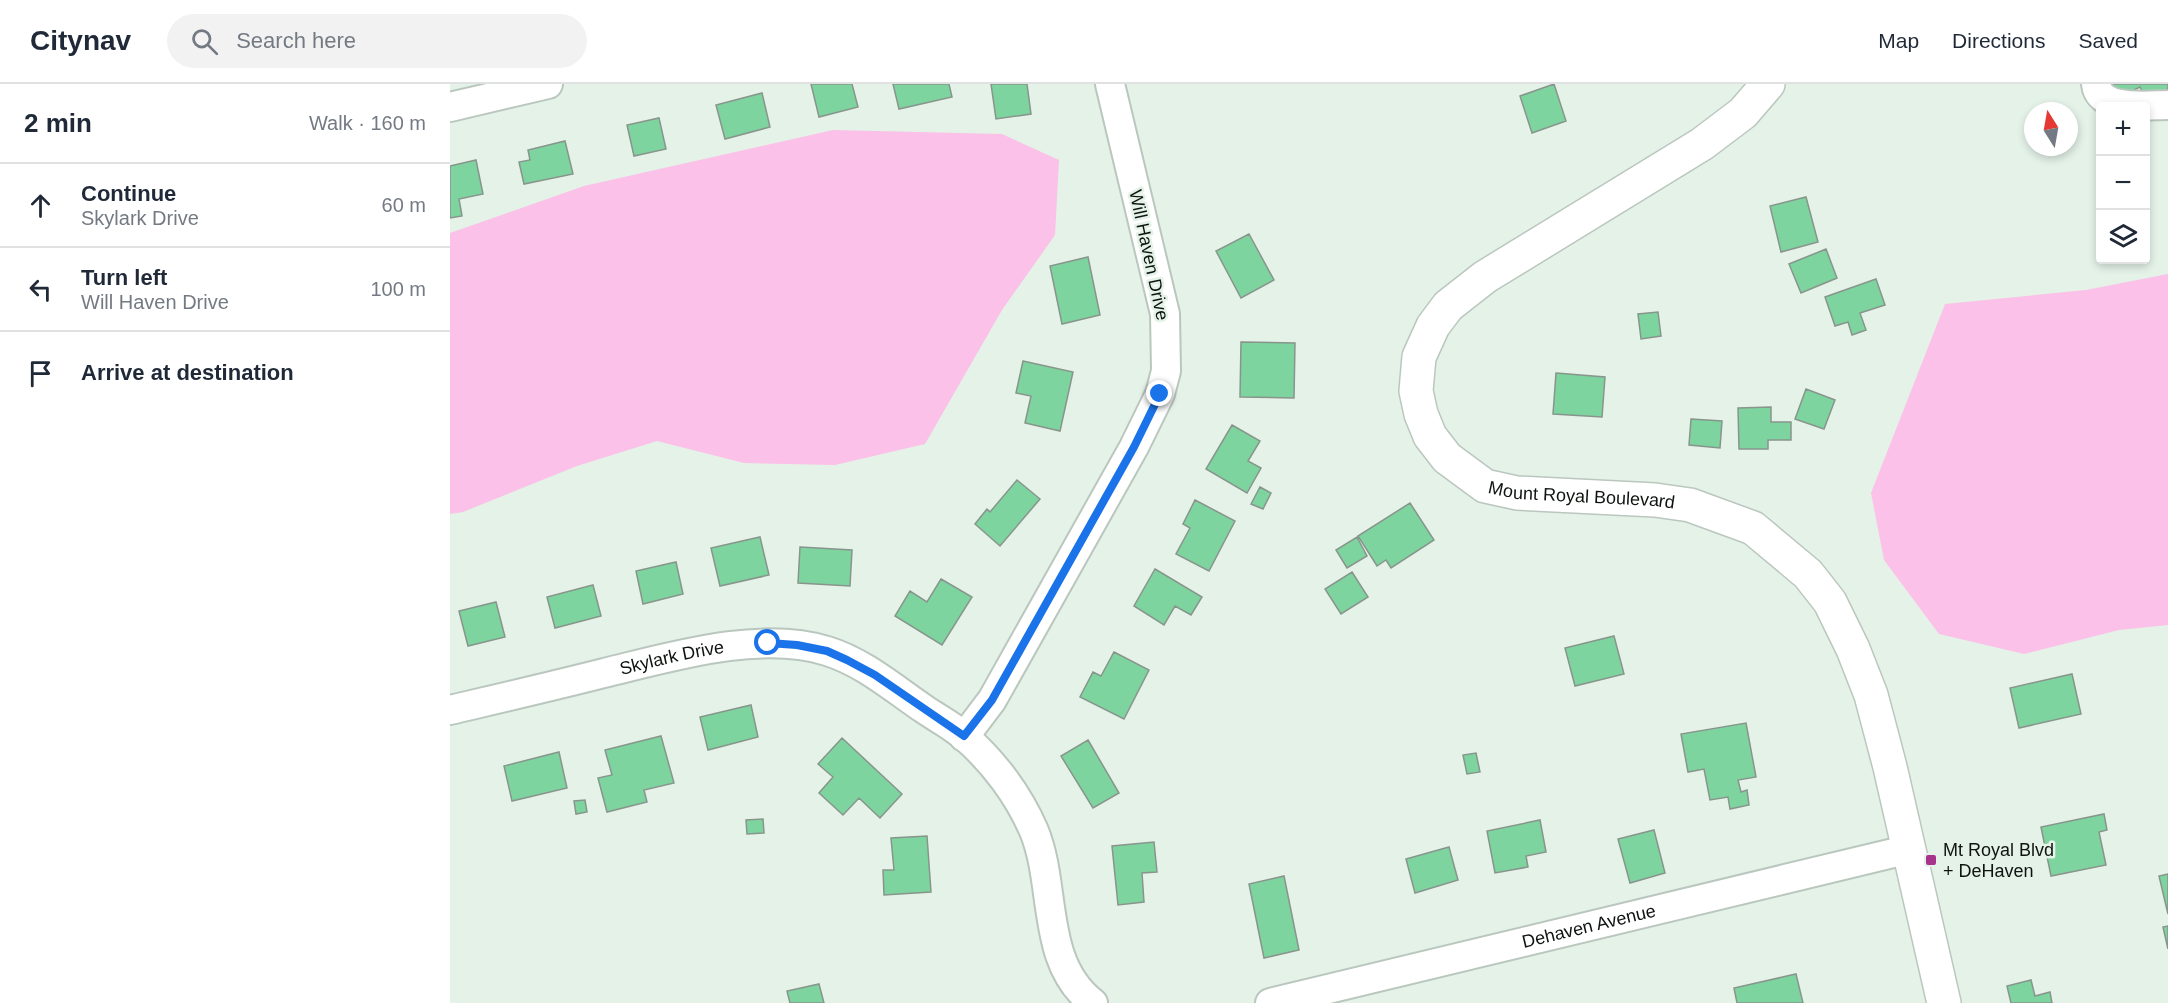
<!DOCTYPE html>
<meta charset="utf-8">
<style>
:root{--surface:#fff;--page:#f2f2f3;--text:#1f2937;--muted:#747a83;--line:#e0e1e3}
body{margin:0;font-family:Arial,sans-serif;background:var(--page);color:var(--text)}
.controls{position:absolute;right:18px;top:18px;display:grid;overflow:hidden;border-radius:6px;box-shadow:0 3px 9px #0003}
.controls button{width:54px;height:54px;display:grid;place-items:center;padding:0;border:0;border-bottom:2px solid var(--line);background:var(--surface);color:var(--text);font:30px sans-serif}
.compass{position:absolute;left:1574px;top:18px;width:54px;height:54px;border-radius:50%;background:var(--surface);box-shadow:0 3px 9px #0003;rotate:349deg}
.stop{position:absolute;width:18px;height:18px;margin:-14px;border:4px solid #1a73e8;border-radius:50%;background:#fff}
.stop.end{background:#1a73e8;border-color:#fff;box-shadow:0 2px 6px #0008}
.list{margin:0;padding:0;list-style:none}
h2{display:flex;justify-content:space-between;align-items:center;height:78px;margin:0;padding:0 24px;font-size:26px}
h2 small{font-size:20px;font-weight:400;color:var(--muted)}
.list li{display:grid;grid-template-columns:39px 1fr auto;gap:18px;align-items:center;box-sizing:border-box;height:84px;padding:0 24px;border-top:2px solid var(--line)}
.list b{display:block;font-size:22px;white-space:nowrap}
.list p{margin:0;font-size:20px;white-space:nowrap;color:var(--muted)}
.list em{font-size:20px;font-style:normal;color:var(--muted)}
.icon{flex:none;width:33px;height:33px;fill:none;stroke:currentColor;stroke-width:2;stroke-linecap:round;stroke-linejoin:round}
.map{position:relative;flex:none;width:1718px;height:919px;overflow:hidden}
header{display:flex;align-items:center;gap:36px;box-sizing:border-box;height:84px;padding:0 30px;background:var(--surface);border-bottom:2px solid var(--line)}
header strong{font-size:28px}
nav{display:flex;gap:33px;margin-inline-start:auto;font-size:21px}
.search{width:420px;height:54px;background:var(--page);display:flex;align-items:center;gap:15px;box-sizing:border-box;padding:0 21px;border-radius:33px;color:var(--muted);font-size:22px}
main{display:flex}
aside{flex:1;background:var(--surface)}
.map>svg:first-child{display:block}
.green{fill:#fbc1e8}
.building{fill:#7dd49e;stroke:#88958c;stroke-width:1.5}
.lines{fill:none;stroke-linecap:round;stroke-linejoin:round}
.minor-casing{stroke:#bac7be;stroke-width:32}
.major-casing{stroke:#bac7be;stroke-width:36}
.minor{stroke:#fff;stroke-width:28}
.major{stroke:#fff;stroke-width:33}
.route{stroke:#1a73e8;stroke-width:8}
.poi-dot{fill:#a7338d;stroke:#e4f2e8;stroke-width:2}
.labels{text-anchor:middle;stroke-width:5;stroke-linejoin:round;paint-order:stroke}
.street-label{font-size:18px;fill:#0f1410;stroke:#e4f2e8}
.poi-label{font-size:18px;fill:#0f1410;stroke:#e4f2e8;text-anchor:start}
</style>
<header>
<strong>Citynav</strong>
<div class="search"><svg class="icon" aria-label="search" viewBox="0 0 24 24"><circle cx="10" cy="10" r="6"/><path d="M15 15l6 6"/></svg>Search here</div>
<nav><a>Map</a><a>Directions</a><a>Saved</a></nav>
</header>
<main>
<aside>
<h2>2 min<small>Walk · 160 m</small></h2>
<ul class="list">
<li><svg class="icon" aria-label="ahead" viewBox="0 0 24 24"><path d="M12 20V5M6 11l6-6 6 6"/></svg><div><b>Continue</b><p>Skylark Drive</p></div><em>60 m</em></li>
<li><svg class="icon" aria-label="left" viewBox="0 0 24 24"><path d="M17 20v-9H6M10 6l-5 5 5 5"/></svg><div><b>Turn left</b><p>Will Haven Drive</p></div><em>100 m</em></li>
<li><svg class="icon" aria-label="arrive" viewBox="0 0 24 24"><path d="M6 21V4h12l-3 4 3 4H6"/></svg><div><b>Arrive at destination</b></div></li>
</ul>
</aside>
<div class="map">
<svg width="1718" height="919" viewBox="0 0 1718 919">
<rect width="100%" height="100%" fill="#e4f2e8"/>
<!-- green -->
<path class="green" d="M 383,46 L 552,50 L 609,76 L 605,151 L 552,226 L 475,360 L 385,381 L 294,379 L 207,357 L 127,382 L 13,428 L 0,430 L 0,149 L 134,102 Z
M 1718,190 L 1718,541 L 1669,546 L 1574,570 L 1489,550 L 1434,476 L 1421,409 L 1495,220 L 1636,206 Z"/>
<!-- building -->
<path class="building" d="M 361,0 L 402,0 L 408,23 L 369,33 Z
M 443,0 L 499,0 L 502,13 L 449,25 Z
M 541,0 L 577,0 L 581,30 L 546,35 Z
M 1104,0 L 1116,37 L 1082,49 L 1070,12 Z
M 1657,0 L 1718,0 L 1718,5 L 1696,15 L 1690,3 L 1676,10 Z
M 312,9 L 320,43 L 275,55 L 266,21 Z
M 209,34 L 216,65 L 184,72 L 177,41 Z
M 115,57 L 123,90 L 74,100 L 69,78 L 80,76 L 78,66 Z
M 26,76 L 33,110 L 9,115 L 12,132 L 0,134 L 0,82 Z
M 1356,113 L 1368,158 L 1331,168 L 1320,122 Z
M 799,150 L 824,196 L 791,214 L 766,167 Z
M 1376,165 L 1387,194 L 1351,209 L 1339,180 Z
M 638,173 L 650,231 L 612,240 L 600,182 Z
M 1426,195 L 1435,221 L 1410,229 L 1416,246 L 1402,251 L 1398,238 L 1385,242 L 1375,213 Z
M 1208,228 L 1211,252 L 1191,255 L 1188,230 Z
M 791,258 L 845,259 L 844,314 L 790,313 Z
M 573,277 L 623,288 L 610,347 L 575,339 L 581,312 L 566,309 Z
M 1106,289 L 1155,293 L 1152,333 L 1103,330 Z
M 1356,305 L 1385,316 L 1374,345 L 1345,335 Z
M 1321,323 L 1321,338 L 1341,338 L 1341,356 L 1318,356 L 1318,365 L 1289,365 L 1288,324 Z
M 1241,335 L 1272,337 L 1270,364 L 1239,361 Z
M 782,341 L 810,357 L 798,377 L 811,384 L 797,409 L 756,385 Z
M 567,396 L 590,415 L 550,462 L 525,440 L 537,425 L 540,428 Z
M 810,403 L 821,409 L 813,425 L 801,420 Z
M 745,416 L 785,437 L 759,487 L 726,470 L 740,444 L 733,440 Z
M 960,419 L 984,456 L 941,484 L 936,476 L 927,482 L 908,452 Z
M 310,453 L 319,491 L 270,502 L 261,464 Z
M 907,453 L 917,472 L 897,484 L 886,466 Z
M 350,463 L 402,466 L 400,502 L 348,499 Z
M 226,478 L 233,510 L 193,520 L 186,487 Z
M 705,485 L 752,513 L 741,531 L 725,522 L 714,541 L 684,522 Z
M 902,488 L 918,513 L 891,530 L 875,505 Z
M 491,495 L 522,513 L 492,561 L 445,532 L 460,507 L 477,518 Z
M 143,501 L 151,532 L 105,544 L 97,513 Z
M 46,518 L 55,553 L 18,562 L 9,527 Z
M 1164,552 L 1174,590 L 1125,602 L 1115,564 Z
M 664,568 L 699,586 L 674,635 L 630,613 L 643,588 L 651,592 Z
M 1622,590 L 1631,630 L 1569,644 L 1560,604 Z
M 301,621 L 308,653 L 258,666 L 250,633 Z
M 1296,639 L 1306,693 L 1288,696 L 1291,708 L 1297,706 L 1299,721 L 1280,725 L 1278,713 L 1260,716 L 1254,685 L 1238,688 L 1231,650 Z
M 211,652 L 224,699 L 194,706 L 197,718 L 157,728 L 148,694 L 162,691 L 155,666 Z
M 392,654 L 452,710 L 430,734 L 409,714 L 393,731 L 369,709 L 383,693 L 368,680 Z
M 638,656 L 669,709 L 643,724 L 611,672 Z
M 109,668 L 117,704 L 62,717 L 54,682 Z
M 1026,669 L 1030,688 L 1017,690 L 1013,671 Z
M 135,716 L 137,728 L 126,730 L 124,717 Z
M 1654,730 L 1657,746 L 1649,748 L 1656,781 L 1601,792 L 1591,743 Z
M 313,735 L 314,749 L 297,750 L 296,736 Z
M 1090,736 L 1096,768 L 1076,772 L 1078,783 L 1045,789 L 1037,747 Z
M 1204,746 L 1215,789 L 1180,799 L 1168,755 Z
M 477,752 L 481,808 L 434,811 L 433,786 L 444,786 L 441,754 Z
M 704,758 L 707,788 L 692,789 L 694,818 L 668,821 L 662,762 Z
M 999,763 L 1008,796 L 965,809 L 956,775 Z
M 1718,790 L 1718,830 L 1709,792 Z
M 834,792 L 849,866 L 814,874 L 799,800 Z
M 1718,842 L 1718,865 L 1713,843 Z
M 1346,890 L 1353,919 L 1287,919 L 1284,904 Z
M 1581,896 L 1585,912 L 1600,908 L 1602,919 L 1561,919 L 1557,902 Z
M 369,900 L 374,919 L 340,919 L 337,907 Z"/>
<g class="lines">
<defs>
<g id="minor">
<path d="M 1646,0 C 1649,28 1698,21 1718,21"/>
<path d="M 0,23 L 98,0"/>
<path id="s1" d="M 0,626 C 51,614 103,602 154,589 C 221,573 309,546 377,567 C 413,578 443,604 474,625 C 487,634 503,642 515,653 C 544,678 569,712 584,747 C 607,803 590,878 643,919"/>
<path d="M 514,653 L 542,616 L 684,363 L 710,310 L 716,287 L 715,230 L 660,0"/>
<path id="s2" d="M 820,919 L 1460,765"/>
</g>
<g id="major">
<path id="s3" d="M 1318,0 L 1293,29 L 1252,60 L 1035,193 L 998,222 L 983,242 L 969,273 L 966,307 L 971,330 L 980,352 L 997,374 L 1035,402 L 1067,409 L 1205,416 L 1240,421 L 1303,444 L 1358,490 L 1380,518 L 1403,565 L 1421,611 L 1440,683 L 1494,919"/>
</g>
</defs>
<!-- minor casing -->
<use href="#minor" class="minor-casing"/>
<!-- major casing -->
<use href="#major" class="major-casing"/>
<!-- minor -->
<use href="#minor" class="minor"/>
<!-- major -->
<use href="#major" class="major"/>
</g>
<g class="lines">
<!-- route -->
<path class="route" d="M 318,559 L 347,561 L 377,567 L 397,576 L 425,591 L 514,652 L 542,616 L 684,363 L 710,310"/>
</g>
<!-- markers -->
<rect class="poi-dot" x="1475" y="770" width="12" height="12" rx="3"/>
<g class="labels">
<!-- street labels -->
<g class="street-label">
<text transform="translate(699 171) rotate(78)" y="6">Will Haven Drive</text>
<text dy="6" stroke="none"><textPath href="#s3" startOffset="704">Mount Royal Boulevard</textPath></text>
<text dy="6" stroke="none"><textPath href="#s1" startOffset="228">Skylark Drive</textPath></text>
<text dy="6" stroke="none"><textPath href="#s2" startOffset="328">Dehaven Avenue</textPath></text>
</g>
<!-- poi labels -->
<g class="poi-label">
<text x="1493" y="772">Mt Royal Blvd<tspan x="1493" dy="21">+ DeHaven</tspan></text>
</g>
</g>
</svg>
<div class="controls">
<button>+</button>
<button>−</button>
<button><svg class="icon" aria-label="layers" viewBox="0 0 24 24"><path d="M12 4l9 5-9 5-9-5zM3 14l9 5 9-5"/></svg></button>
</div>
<svg class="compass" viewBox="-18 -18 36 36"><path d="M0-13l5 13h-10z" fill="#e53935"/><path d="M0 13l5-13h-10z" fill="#747a83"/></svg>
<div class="stop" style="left:318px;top:559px"></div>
<div class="stop end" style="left:710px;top:310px"></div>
</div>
</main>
